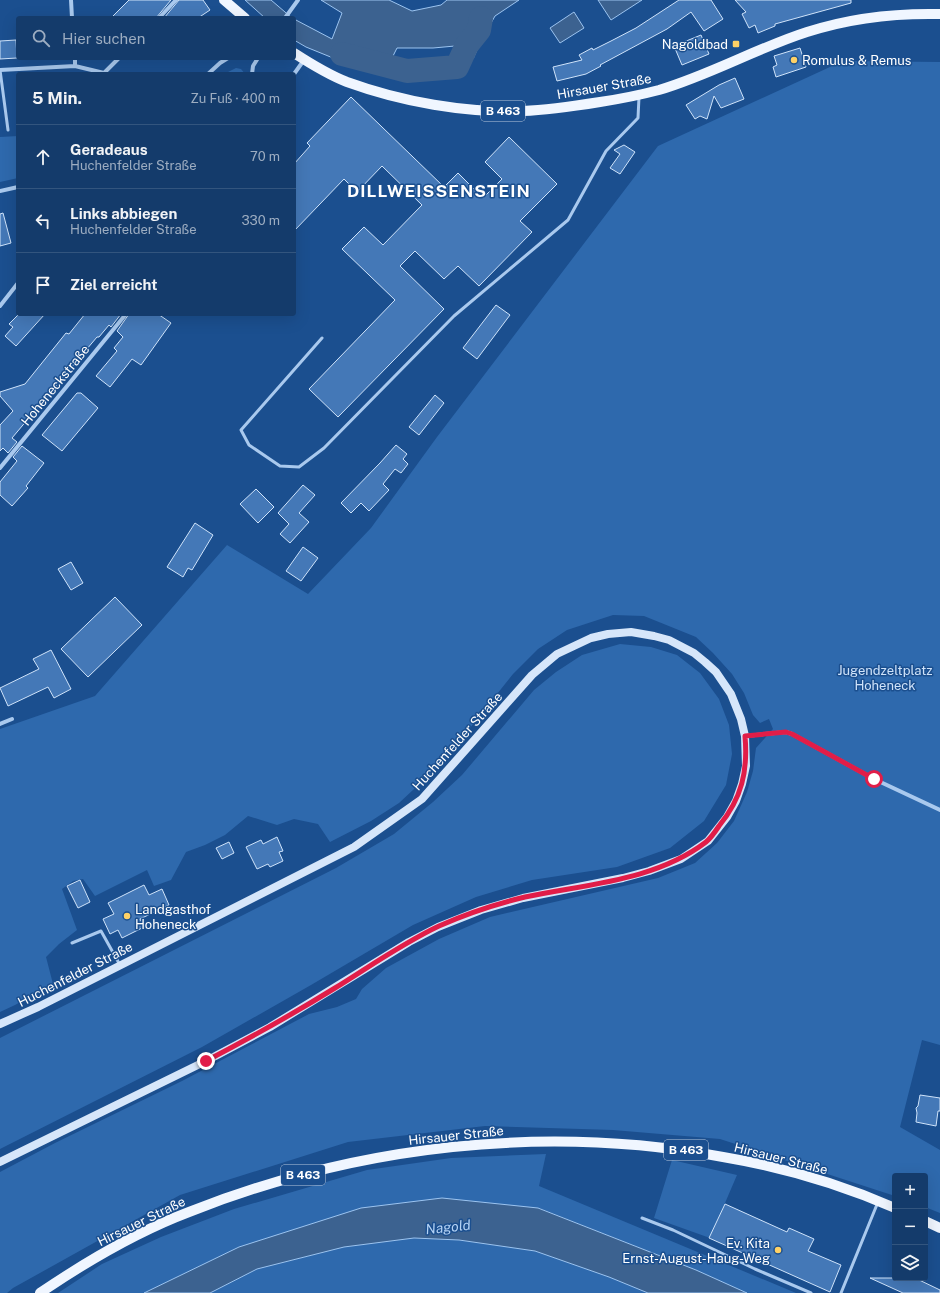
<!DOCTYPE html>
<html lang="de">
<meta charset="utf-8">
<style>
:root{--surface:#143b6b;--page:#1d4271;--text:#f1f3f6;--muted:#9dadc1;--line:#33557e}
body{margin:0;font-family:"Public Sans",sans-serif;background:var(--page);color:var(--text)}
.controls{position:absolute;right:12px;bottom:12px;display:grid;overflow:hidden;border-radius:4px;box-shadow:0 4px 16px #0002}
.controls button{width:36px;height:36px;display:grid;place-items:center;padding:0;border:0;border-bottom:1px solid var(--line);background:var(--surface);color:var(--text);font:20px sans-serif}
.stop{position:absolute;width:12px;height:12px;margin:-9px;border:3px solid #e11d48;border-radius:50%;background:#fff}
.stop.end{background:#e11d48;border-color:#fff;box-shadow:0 1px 4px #0008}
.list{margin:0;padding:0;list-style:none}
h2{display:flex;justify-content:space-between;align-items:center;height:52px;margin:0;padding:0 16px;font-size:17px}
h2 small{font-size:13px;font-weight:400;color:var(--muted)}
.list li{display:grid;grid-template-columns:26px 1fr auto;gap:12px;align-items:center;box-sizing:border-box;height:64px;padding:0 16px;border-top:1px solid var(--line)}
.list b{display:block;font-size:15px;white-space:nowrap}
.list p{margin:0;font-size:13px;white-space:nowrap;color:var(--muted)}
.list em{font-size:13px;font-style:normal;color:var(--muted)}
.icon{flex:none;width:22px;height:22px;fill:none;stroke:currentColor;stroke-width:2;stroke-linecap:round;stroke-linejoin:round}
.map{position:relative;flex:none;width:940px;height:1293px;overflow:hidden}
.search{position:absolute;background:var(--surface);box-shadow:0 4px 16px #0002;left:16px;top:16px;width:280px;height:44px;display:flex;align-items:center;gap:10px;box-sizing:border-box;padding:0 14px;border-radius:4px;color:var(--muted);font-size:15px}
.panel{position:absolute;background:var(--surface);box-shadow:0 4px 16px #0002;left:16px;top:72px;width:280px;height:244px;border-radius:4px}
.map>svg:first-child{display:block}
.green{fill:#2e69ad}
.water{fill:#3c6290;stroke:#9cc4f0}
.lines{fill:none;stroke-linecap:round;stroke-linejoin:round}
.river{stroke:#3c6290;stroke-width:24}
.building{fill:#4478b7;stroke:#cfe3fa}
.service{stroke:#a9c9ee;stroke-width:3}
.minor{stroke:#a9c9ee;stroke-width:4}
.secondary{stroke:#d6e6fa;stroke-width:8}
.primary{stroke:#f0f6ff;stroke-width:10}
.route{stroke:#e11d48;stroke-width:5}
.poi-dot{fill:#ffd166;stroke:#1b4f8f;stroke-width:1.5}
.labels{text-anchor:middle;stroke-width:3;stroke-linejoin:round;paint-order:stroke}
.shield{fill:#1b4f8f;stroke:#bbcadd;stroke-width:1}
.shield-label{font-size:12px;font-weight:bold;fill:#fff}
.poi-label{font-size:13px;fill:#fff;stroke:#1b4f8f;text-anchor:end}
.street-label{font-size:13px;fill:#fff;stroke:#1b4f8f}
.park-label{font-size:13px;fill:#cfe3fa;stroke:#1b4f8f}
.water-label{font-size:14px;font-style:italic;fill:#b5d3f5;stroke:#1b4f8f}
.district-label{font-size:17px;font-weight:bold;letter-spacing:1px;fill:#fff;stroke:#1b4f8f}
</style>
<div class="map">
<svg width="940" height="1293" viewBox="0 0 940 1293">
<rect width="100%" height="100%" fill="#1b4f8f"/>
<!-- green -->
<path class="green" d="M 843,61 L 940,62 L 940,1045 L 922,1040 L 900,1127 L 940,1150 L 940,1213 L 925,1207 L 925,1176 L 895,1176 L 895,1196 L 720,1139 L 613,1130 L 485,1126 L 348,1142 L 180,1195 L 13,1288 L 7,1293 L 0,1293 L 0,1172 L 55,1143 L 182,1081 L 309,1014 L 337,1007 L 356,999 L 362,989 L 386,968 L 439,939 L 490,917 L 658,878 L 695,863 L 717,843 L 734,821 L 747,792 L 753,771 L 756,748 L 773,729 L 769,719 L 760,723 L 753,715 L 744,693 L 732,674 L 713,653 L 696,637 L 644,616 L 613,615 L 567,630 L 538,649 L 513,674 L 442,763 L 399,803 L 371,821 L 330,842 L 318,824 L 294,819 L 277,825 L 248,816 L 225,835 L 205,845 L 186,852 L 171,880 L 154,886 L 147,870 L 95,896 L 83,879 L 73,881 L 62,889 L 77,930 L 59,944 L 46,957 L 53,984 L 15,1005 L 0,1012 L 0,729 L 95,696 L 227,545 L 308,594 L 371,528 L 437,437 L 658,146 Z
M 236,68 L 241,69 L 245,74 L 224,74 Z
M 18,136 L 18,178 L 0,182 L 0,137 Z
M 620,644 L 651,647 L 677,655 L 700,673 L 719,699 L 729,725 L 732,754 L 726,785 L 704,821 L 670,848 L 617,867 L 532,880 L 476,897 L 413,925 L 311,985 L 202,1047 L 0,1149 L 0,1038 L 336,868 L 394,834 L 433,802 L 462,775 L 534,690 L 556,672 L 582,655 Z
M 546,1154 L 539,1186 L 796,1293 L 747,1293 L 696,1270 L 539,1208 L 239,1247 L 144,1293 L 58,1293 L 102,1264 L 161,1237 L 234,1209 L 367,1170 L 451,1158 Z
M 672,1160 L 737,1175 L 710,1238 L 654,1218 Z
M 414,1238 L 459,1240 L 535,1251 L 609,1277 L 648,1293 L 210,1293 L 257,1269 L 344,1247 Z"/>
<!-- water -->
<path class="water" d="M 245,0 L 271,0 L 292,18 L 265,18 Z
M 321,0 L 389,0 L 412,11 L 441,5 L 447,0 L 519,0 L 495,16 L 480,43 L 473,59 L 457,67 L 466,45 L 433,48 L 397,48 L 393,56 L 363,52 L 348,46 L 338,60 L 306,47 L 294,40 L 294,19 L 332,39 L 342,13 Z
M 598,0 L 642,0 L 611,20 Z
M 574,12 L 584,28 L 560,43 L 550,28 Z
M 442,1198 L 538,1208 L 696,1270 L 747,1293 L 648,1293 L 609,1277 L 535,1251 L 459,1240 L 414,1238 L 344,1247 L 257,1269 L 210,1293 L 144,1293 L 239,1247 L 361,1208 Z"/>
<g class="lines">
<!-- river -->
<path class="river" d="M 342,54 L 407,71 L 457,67 L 467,45 L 479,30 L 481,18"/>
</g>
<!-- building -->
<path class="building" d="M 129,0 L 171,0 L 156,18 L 111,18 Z
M 179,0 L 203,0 L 210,10 L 198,18 L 164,18 Z
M 679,0 L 711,0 L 723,19 L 704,31 L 691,12 L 667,29 L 600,65 L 601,66 L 586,74 L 557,81 L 553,67 L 582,60 L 579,55 L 592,48 L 593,50 L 611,41 L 636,28 Z
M 735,0 L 851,0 L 851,3 L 775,24 L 775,26 L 758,33 L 755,25 L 749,28 L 742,14 L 746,12 Z
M 701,35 L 709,54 L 682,65 L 674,46 Z
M 16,40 L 17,58 L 0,59 L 0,41 Z
M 800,48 L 806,67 L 776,77 L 773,67 L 777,65 L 774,56 Z
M 735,78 L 744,99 L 721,108 L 714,96 L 707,119 L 700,116 L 695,119 L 686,105 L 719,85 Z
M 351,97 L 444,187 L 458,173 L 483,198 L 502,179 L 485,162 L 509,137 L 557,184 L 520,221 L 532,232 L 479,286 L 458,266 L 444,279 L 415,251 L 400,266 L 444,309 L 338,417 L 309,389 L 395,300 L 342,249 L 364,227 L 383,245 L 422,205 L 382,166 L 357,192 L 344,179 L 294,231 L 294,164 L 310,146 L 307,143 Z
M 624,145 L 635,152 L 620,174 L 610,168 L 620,154 L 614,150 Z
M 3,213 L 11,243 L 0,246 L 0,214 Z
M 496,305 L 510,315 L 477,359 L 463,348 Z
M 19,314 L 45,314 L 16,346 L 5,336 L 13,327 L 9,324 Z
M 85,314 L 121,314 L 111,327 L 109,325 L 99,337 L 97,337 L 12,438 L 17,442 L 8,453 L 3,448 L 0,451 L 0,425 L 13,411 L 0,396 L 0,392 L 25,384 L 66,333 L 69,334 Z
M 129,314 L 158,314 L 171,323 L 141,365 L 132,359 L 110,387 L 96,376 L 117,351 L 114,348 L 123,337 L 117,331 Z
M 77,393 L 81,393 L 98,408 L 62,451 L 42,435 Z
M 435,395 L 444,403 L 419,435 L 409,427 Z
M 396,445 L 407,454 L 403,459 L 408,464 L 401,473 L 395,469 L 383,484 L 389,490 L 369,511 L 361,503 L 351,513 L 341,503 L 380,463 Z
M 22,446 L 44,463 L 26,486 L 28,488 L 12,506 L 0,495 L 0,482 L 17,461 L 13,457 Z
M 303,485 L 315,495 L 299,513 L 309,522 L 290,543 L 280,534 L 289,524 L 278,513 Z
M 256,489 L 274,507 L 258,523 L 240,504 Z
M 195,523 L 213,535 L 192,570 L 188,568 L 183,577 L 167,567 Z
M 303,547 L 318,558 L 301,581 L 286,571 Z
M 71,562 L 83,583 L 71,590 L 58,569 Z
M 115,597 L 142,625 L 88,677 L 61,649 Z
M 51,650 L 71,689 L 54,698 L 48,687 L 8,706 L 0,688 L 39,669 L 33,659 Z
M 277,837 L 283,851 L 279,852 L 283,861 L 270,867 L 268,864 L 257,869 L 246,847 L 261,840 L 263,844 Z
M 229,842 L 234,853 L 222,859 L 216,848 Z
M 80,880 L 90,902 L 78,908 L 67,886 Z
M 144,885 L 149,895 L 162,889 L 169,905 L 140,919 L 144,927 L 122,938 L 118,930 L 110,934 L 103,919 L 114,914 L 108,903 Z
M 920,1095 L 940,1098 L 940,1111 L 938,1111 L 936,1126 L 916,1122 L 917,1113 L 916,1108 L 918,1106 Z
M 725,1204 L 787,1232 L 789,1228 L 814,1239 L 808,1251 L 841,1265 L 830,1292 L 709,1238 Z
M 870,1278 L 915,1278 L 940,1290 L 940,1293 L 903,1293 Z"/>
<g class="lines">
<!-- service -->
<path class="service" d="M 0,70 L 8,130
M 322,338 L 241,430 L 249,445 L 280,466 L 299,467 L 324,448 L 454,316 L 568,220 L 606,151 L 638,118 L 639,97
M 72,943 L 101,931 L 120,965
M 642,1218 L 673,1230 L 755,1269 L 811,1293
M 841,1293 L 878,1202"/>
<!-- minor -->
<path class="minor" d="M 71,0 L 72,18
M 159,18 L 176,0
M 285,18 L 298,0
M 75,58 L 75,66
M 0,70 L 75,66 L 104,73 L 119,58
M 208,74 L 220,63 L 228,58
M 252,74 L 253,66 L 258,58
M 294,74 L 304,60
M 0,191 L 18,187
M 0,306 L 18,283
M 0,468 L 126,314
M 0,724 L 12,719
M 745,736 L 786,732 L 792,734 L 874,779 L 940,810"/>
<!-- secondary -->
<path class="secondary" d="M 0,1024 L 38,1007 L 354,847 L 422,799 L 532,675 L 557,654 L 591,638 L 608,634 L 631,632 L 654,636 L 669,640 L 694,653 L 705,662 L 716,672 L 731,694 L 741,719 L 745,736 L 746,766 L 742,784 L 736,801 L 727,817 L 708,841 L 681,859 L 649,871 L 623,878 L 523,898 L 481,910 L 438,927 L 409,942 L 270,1027 L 206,1061 L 0,1162"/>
<!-- primary -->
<path class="primary" d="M 224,0 L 245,18
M 294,53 C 311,64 329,75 347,82 C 402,102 465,113 523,111 C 549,110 575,106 600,102 C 620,99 640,95 659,90 C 710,75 757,48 807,32 C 850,18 895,13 940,14
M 925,1221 L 940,1228
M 40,1293 C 87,1261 136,1232 189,1212 C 358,1145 545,1124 723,1157 C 782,1167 840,1184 895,1208"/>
</g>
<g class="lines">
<!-- route -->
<path class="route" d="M 206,1061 C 250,1038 293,1014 335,988 C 369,967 403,943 439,926 C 466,914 496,904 525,897 C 586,884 655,881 706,842 C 711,838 715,832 719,826 C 742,798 748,771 745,736 L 786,732 L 792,734 L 874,779"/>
</g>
<!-- markers -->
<g class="poi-dot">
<rect x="732" y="40" width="8" height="8" rx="2"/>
<circle cx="794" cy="60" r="4"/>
<circle cx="127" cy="916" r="4"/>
<circle cx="778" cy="1250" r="4"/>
</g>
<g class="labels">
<!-- shield labels -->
<g class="shield">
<rect x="481" y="101" width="44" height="20" rx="3"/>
<rect x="664" y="1140" width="44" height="20" rx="3"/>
<rect x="281" y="1165" width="44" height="20" rx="3"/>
</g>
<g class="shield-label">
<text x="503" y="115">B 463</text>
<text x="686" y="1154">B 463</text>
<text x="303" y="1179">B 463</text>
</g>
<!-- poi labels -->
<g class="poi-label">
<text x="728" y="49">Nagoldbad</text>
<text x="802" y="65" text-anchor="start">Romulus &amp; Remus</text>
<text x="135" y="914" text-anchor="start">Landgasthof<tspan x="135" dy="15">Hoheneck</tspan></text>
<text x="770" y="1248">Ev. Kita<tspan x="770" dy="15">Ernst-August-Haug-Weg</tspan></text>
</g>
<!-- street labels -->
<g class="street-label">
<text transform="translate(604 86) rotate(-10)" y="5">Hirsauer Straße</text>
<text transform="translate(55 385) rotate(-51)" y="5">Hoheneckstraße</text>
<text transform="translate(457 741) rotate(-48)" y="5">Huchenfelder Straße</text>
<text transform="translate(75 974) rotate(-27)" y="5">Huchenfelder Straße</text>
<text transform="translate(456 1135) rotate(-6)" y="5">Hirsauer Straße</text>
<text transform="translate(781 1158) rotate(14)" y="5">Hirsauer Straße</text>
<text transform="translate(141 1221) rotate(-26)" y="5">Hirsauer Straße</text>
</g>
<!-- park labels -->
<g class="park-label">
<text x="885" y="675">Jugendzeltplatz<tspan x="885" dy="15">Hoheneck</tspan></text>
</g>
<!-- water labels -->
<g class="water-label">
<text transform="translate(448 1227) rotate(-6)" y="5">Nagold</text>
</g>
<!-- district labels -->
<g class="district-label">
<text x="439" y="197">DILLWEISSENSTEIN</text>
</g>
</g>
</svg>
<div class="controls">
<button>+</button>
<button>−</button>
<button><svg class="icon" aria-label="layers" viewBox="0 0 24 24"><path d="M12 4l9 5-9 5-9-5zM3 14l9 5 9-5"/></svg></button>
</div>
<div class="stop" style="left:874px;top:779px"></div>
<div class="stop end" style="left:206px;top:1061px"></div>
<div class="search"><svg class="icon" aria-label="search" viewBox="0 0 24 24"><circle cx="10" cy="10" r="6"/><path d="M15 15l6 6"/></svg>Hier suchen</div>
<section class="panel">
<h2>5 Min.<small>Zu Fuß · 400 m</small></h2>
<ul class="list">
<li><svg class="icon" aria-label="ahead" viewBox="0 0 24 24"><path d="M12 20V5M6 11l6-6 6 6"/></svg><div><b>Geradeaus</b><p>Huchenfelder Straße</p></div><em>70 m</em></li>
<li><svg class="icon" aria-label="left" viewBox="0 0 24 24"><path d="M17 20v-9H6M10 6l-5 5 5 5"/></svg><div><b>Links abbiegen</b><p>Huchenfelder Straße</p></div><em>330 m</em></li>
<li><svg class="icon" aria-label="arrive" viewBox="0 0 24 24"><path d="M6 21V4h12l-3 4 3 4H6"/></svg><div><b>Ziel erreicht</b></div></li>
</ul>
</section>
</div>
